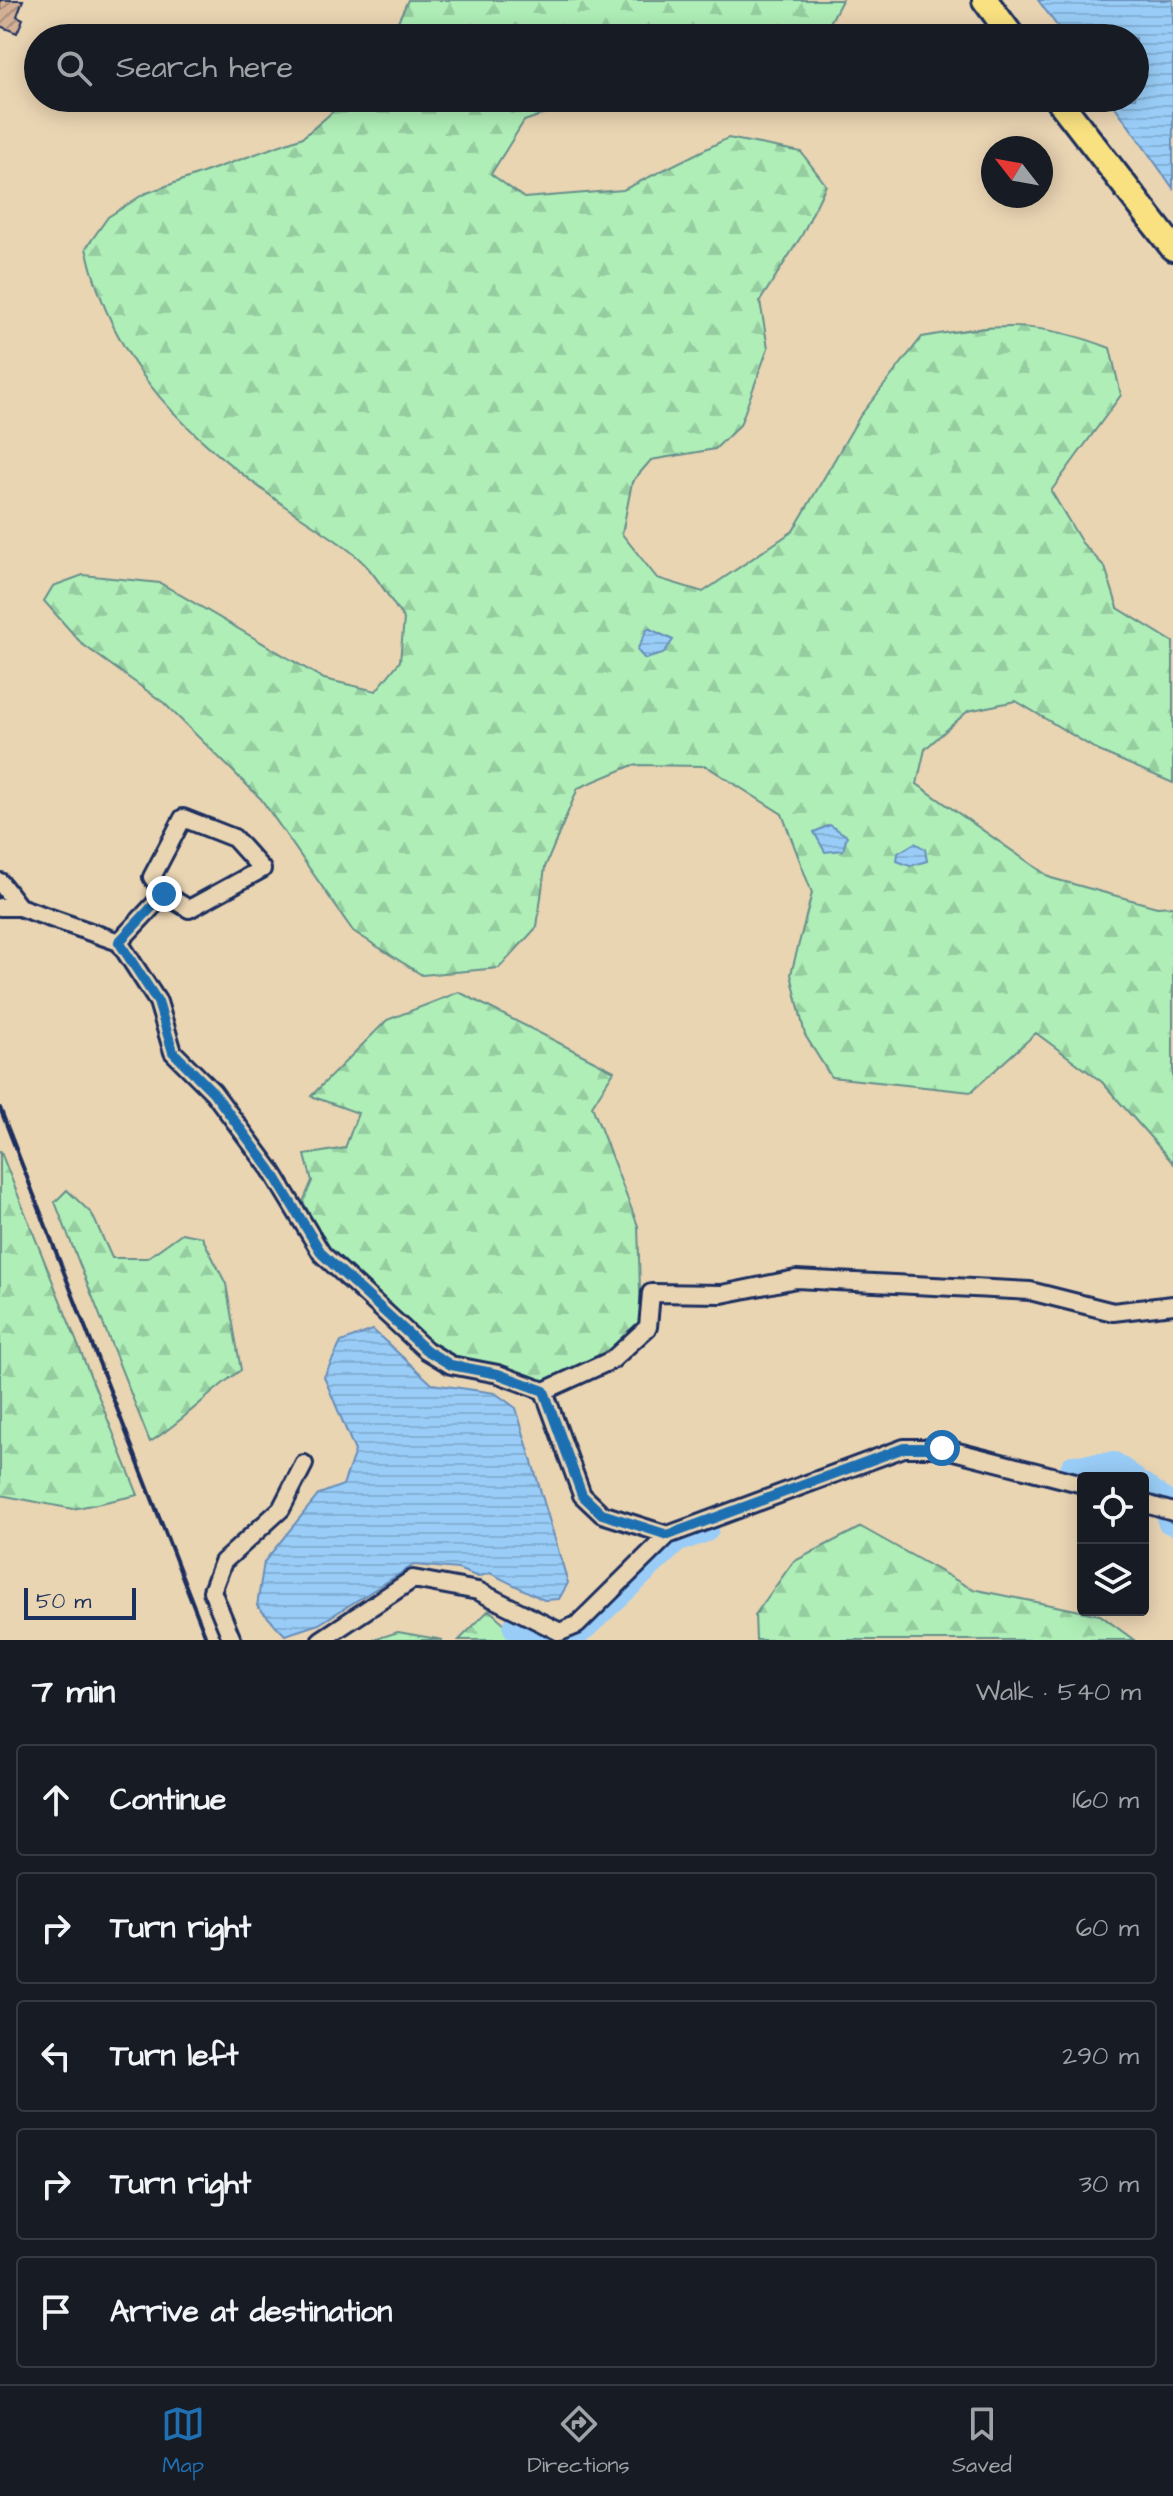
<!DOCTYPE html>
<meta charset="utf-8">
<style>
:root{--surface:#171b24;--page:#242831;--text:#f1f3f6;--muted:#9ea1a6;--line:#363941;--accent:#1f6fb2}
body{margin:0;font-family:"Architects Daughter",sans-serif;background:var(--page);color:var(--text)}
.controls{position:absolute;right:24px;bottom:24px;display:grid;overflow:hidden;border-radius:8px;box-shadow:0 4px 20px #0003}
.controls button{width:72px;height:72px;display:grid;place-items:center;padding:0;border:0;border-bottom:2px solid var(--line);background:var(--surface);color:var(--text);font:40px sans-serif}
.compass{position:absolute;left:981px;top:136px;width:72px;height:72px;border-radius:50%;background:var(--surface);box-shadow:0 4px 20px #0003;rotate:301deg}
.scale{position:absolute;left:24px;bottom:20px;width:112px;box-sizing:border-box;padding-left:8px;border:4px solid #1b2f5e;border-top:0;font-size:22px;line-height:28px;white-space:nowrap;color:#1b2f5e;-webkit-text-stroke:6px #ead5b3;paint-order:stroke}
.stop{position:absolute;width:24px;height:24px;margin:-18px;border:6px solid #1f6fb2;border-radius:50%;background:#fff}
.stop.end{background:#1f6fb2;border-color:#fff;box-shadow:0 2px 8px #0008}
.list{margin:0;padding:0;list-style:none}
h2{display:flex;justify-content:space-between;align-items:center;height:104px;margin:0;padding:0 32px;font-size:34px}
h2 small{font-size:26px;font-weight:400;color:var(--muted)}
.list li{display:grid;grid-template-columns:52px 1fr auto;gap:24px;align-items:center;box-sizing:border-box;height:112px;margin:0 16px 16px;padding:0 16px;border:2px solid var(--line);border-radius:8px}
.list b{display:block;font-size:30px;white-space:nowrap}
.list em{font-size:26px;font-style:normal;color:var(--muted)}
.icon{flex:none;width:44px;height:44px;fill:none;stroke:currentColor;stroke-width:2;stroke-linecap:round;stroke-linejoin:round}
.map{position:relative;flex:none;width:1173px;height:1640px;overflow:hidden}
.search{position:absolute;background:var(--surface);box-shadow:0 4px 20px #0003;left:24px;right:24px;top:24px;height:88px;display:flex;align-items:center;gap:20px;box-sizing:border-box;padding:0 28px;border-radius:44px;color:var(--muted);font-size:30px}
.sheet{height:744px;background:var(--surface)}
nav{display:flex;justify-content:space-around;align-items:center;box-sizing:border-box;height:112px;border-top:2px solid var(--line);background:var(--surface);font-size:22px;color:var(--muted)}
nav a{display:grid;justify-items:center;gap:4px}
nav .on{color:var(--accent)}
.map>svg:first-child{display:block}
.forest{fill:url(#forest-firs);stroke:#658f8a;stroke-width:2}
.water{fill:url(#water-rules);stroke:#678eba;stroke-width:2}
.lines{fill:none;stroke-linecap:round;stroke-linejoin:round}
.river{stroke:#99cdf7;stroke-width:26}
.building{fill:url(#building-hatch);stroke:#1b2f5e;stroke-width:2}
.minor-casing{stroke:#1b2f5e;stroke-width:22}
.highway-casing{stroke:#1b2f5e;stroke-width:30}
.minor{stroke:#ead5b3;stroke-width:16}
.highway{stroke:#f9e181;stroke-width:24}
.rail{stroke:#1b2f5e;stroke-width:4}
.route{stroke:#1f6fb2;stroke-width:10}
</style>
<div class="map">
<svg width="1173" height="1640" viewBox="0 0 1173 1640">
<defs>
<pattern id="forest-firs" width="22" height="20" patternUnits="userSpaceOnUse" patternTransform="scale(2)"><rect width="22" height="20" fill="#afefb7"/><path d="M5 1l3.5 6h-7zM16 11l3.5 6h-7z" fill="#96cda0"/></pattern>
<pattern id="water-rules" width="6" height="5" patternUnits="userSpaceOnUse" patternTransform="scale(2)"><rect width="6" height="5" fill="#99cdf7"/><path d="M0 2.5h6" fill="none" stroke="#83b0d6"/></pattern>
<pattern id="building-hatch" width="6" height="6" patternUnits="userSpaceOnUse" patternTransform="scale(2)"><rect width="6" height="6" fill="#d3af95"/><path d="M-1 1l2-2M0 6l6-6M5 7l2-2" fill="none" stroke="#aa8f7d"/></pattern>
</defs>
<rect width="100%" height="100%" fill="#ead5b3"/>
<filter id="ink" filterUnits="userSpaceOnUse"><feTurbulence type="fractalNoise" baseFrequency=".0125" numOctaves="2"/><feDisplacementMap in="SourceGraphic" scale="16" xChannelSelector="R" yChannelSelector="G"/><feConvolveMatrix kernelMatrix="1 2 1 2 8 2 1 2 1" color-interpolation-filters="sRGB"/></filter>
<g filter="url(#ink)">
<!-- forest -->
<path class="forest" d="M 408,0 L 842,0 L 822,38 L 390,38 Z
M 349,98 L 590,98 L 524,121 L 491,174 L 524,198 L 623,190 L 728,138 L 801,152 L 826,185 L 802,235 L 760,301 L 768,348 L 740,425 L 715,449 L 651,460 L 632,482 L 622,534 L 657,578 L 703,592 L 793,531 L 860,416 L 922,337 C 995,324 1039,320 1110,348 L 1121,395 L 1051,491 L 1082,543 L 1105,567 L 1118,608 L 1173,642 L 1173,783 L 1099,751 L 1016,701 L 968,711 L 925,749 L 917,784 L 1051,878 L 1157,907 L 1173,906 L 1173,1163 L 1102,1082 L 1036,1033 L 971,1092 L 831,1077 L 805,1035 L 791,974 L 812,893 L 782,814 L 706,766 L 633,765 L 578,788 L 545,867 L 537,927 L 499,968 L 422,975 L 353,931 L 261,799 L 164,703 L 82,644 L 44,601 L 53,586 L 83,575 L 160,583 L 324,679 L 376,691 L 400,661 L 404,619 C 392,603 382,584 369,569 C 351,547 310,524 286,507 C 187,435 114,371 86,248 L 108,217 L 144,194 L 303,137 Z
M 459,992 L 614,1071 L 592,1106 L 638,1226 L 641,1321 L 610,1353 L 543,1381 L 495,1364 L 452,1356 L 427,1340 L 327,1245 L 303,1202 L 312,1181 L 305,1155 L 345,1148 L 358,1113 L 311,1096 L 387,1020 Z
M 0,1150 L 138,1495 L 73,1509 L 0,1495 Z
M 67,1190 L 92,1214 L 112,1258 L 147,1258 L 182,1233 L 202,1237 L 226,1284 L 241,1370 C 209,1392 184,1421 150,1442 L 55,1202 Z
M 861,1527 L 972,1589 L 1100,1615 L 1134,1640 L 756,1640 L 755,1615 L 793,1562 Z
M 489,1610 L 523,1640 L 459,1640 Z
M 398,1632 L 443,1640 L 373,1640 Z"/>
<!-- water -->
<path class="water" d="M 1038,0 L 1173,0 L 1173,188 L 1109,98 L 1135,98 L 1135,38 L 1066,38 Z
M 648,628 L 673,640 L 663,654 L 645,659 L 637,650 Z
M 830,825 L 847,836 L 843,850 L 825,852 L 814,832 Z
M 915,843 L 925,849 L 927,861 L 910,866 L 897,861 L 898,853 Z
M 373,1330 L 432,1384 L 495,1393 L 516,1408 L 568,1583 L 559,1599 L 544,1600 L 490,1573 L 478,1577 L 458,1569 L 414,1565 L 319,1624 L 285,1635 L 257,1606 L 264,1562 L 319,1494 L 343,1485 L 355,1451 L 324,1377 L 341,1342 Z"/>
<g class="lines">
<!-- river -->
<path class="river" d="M 1073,1468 L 1114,1465 L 1132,1478
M 1143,1486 L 1162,1500
M 1170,1521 L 1173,1522
M 516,1627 L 545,1640
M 571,1639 L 676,1540 L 706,1529"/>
</g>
<!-- building -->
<path class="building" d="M 0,0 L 23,0 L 17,16 L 23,19 L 17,33 L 0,26 Z"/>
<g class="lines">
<defs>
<path id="minor" d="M 0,882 L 19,907
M 0,907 L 19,907 L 119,942 L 158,1002 L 173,1052 L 213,1092 L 271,1170 L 322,1254 L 426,1350 L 451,1365 L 498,1374 L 544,1391 L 612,1360 L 648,1327 L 651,1293 L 722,1294 L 796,1279 L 1030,1291 L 1113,1312 L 1173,1305
M 119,942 L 164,894 L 152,877 L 183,818 L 234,838 L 262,869 L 189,909 L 164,894
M 544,1391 L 582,1495 L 602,1514 L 668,1535
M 1143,1503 L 1173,1512
M 232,1640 L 212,1591 L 223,1562 L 281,1509 L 304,1464
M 321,1640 L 413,1579 L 478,1591 L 560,1632 L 577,1625 L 668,1535 L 904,1448 L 942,1448 L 1083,1484"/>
<path id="highway" d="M 985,0 L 1013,38
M 1057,98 L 1173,248"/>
</defs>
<!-- minor casing -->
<use href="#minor" class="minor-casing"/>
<!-- highway casing -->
<use href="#highway" class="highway-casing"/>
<!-- minor -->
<use href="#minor" class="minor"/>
<!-- highway -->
<use href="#highway" class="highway"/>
<!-- rail -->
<path class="rail" d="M 0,1108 L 207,1640"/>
</g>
</g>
<g class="lines" filter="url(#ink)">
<!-- route -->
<path class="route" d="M 164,894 L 119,942 L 158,1002 L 173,1052 L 213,1092 L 271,1170 L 322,1254 L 426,1350 L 451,1365 L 498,1374 L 544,1391 L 582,1495 L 602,1514 L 668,1535 L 904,1448 L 942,1448"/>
</g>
</svg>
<div class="controls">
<button><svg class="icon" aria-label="locate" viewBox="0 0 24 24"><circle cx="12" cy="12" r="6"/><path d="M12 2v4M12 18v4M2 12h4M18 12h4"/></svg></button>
<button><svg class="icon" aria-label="layers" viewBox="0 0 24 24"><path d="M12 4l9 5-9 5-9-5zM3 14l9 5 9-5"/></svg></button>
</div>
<svg class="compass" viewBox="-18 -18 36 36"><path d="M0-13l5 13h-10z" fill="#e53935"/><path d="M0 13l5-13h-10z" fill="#9ea1a6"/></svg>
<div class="scale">50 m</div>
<div class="stop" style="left:942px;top:1448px"></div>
<div class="stop end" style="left:164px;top:894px"></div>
<div class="search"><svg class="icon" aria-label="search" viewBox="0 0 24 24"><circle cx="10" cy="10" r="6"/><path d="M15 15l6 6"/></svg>Search here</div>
</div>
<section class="sheet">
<h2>7 min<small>Walk · 540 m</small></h2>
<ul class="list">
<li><svg class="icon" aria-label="ahead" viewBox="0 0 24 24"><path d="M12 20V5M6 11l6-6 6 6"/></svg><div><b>Continue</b></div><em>160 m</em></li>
<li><svg class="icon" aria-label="right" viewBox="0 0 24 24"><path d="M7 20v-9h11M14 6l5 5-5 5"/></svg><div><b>Turn right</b></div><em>60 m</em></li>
<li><svg class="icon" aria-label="left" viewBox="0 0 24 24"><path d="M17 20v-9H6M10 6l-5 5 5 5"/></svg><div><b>Turn left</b></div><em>290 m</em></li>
<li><svg class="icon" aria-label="right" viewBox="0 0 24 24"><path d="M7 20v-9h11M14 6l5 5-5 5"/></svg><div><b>Turn right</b></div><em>30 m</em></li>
<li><svg class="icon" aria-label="arrive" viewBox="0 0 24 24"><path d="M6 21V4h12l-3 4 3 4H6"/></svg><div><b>Arrive at destination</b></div></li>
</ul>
</section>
<nav>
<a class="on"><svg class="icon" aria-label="map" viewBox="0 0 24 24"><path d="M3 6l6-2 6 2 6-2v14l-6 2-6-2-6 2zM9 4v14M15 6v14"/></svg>Map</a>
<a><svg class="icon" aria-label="directions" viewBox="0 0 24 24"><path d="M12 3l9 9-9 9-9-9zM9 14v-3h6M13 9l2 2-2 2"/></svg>Directions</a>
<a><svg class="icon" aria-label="saved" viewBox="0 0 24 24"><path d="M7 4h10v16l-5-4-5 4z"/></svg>Saved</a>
</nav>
